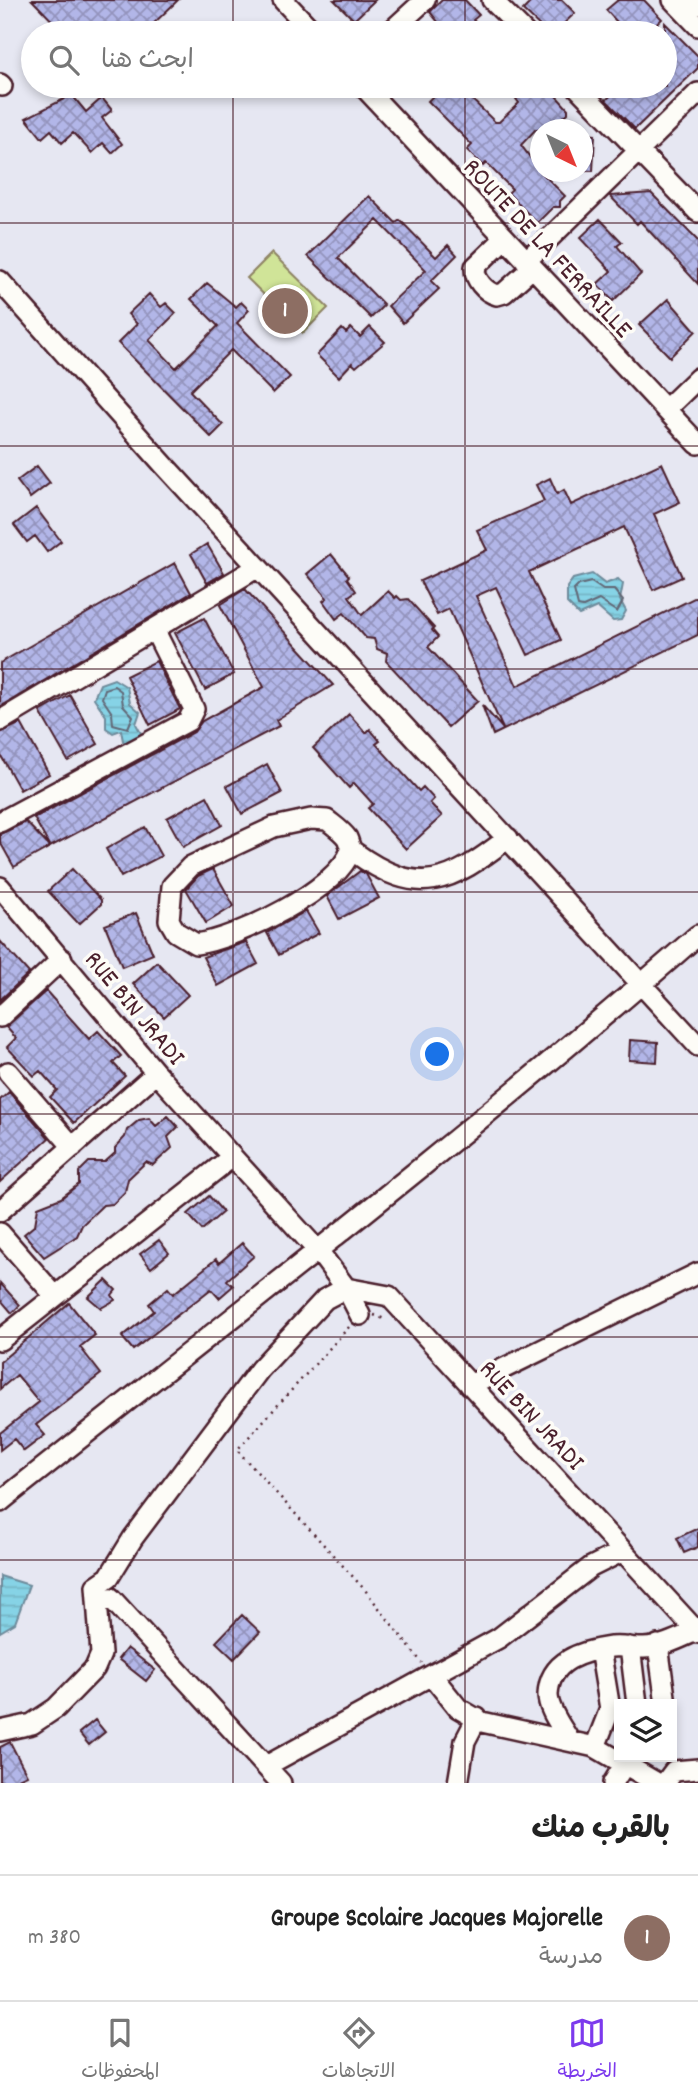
<!DOCTYPE html>
<html lang="ar">
<meta charset="utf-8">
<style>
:root{--surface:#fff;--page:#f6f6f6;--text:#222;--muted:#767676;--line:#e0e0e0;--accent:#7c3aed}
body{margin:0;font-family:Dekko,"Playpen Sans Arabic",sans-serif;background:var(--page);color:var(--text);direction:rtl}
.controls{position:absolute;right:21px;bottom:21px;display:grid;overflow:hidden;border-radius:0px;box-shadow:0 4px 10px #0003}
.controls button{width:63px;height:63px;display:grid;place-items:center;padding:0;border:0;border-bottom:2px solid var(--line);background:var(--surface);color:var(--text);font:35px sans-serif}
.compass{position:absolute;left:530px;top:119px;width:63px;height:63px;border-radius:50%;background:var(--surface);box-shadow:0 4px 10px #0003;rotate:137deg}
.you{position:absolute;left:438px;top:1055px;width:24px;height:24px;margin:-18px;border:5px solid #fff;border-radius:50%;background:#1a73e8;box-shadow:0 0 0 10px #1a73e833}
.badge{display:grid;place-items:center;width:46px;height:46px;border-radius:50%;background:var(--accent);color:#fff;font-size:23px;font-weight:700}
.pin{position:absolute;translate:-50% -50%;border:4px solid #fff;box-shadow:0 2px 7px #0006}
.list{margin:0;padding:0;list-style:none}
h2{display:flex;justify-content:space-between;align-items:center;height:91px;margin:0;padding:0 28px;font-size:30px}
h2 small{font-size:23px;font-weight:400;color:var(--muted)}
.list li{display:grid;grid-template-columns:46px 1fr auto;gap:21px;align-items:center;box-sizing:border-box;height:126px;padding:0 28px;border-top:2px solid var(--line)}
.list b{display:block;font-size:26px;white-space:nowrap}
.list p{margin:0;font-size:23px;white-space:nowrap;color:var(--muted)}
.list em{font-size:23px;font-style:normal;color:var(--muted)}
.icon{flex:none;width:38px;height:38px;fill:none;stroke:currentColor;stroke-width:2;stroke-linecap:round;stroke-linejoin:round}
.map{position:relative;flex:none;width:698px;height:1783px;overflow:hidden;direction:ltr}
.search{position:absolute;background:var(--surface);box-shadow:0 4px 10px #0003;left:21px;right:21px;top:21px;height:77px;display:flex;align-items:center;gap:18px;box-sizing:border-box;padding:0 24px;border-radius:38px;color:var(--muted);font-size:26px}
.sheet{height:217px;background:var(--surface)}
nav{display:flex;justify-content:space-around;align-items:center;box-sizing:border-box;height:98px;border-top:2px solid var(--line);background:var(--surface);font-size:19px;color:var(--muted)}
nav a{display:grid;justify-items:center;gap:4px}
nav .on{color:var(--accent)}
.map>svg:first-child{display:block}
.garden{fill:#d0e498;stroke:#8d8262;stroke-width:2}
.water{fill:url(#water-rules);stroke:#6e8b9b;stroke-width:2}
.lines{fill:none;stroke-linecap:round;stroke-linejoin:round}
.shore{stroke:#626776;stroke-width:2}
.building{fill:url(#building-cross-hatch);stroke:#4a1f2b;stroke-width:2}
.minor-casing{stroke:#4a1f2b;stroke-width:24}
.path{stroke:#4a1f2b;stroke-width:2.5;stroke-dasharray:2 5;stroke-linecap:butt}
.minor{stroke:#fdfcf7;stroke-width:19}
.grid{fill:none;stroke:#4a1f2b;stroke-width:2;stroke-opacity:0.55}
.labels{text-anchor:middle;stroke-width:7;stroke-linejoin:round;paint-order:stroke}
.street-label{font-size:26px;fill:#4a1f2b;stroke:#fdfcf7}
</style>
<div class="map">
<svg width="698" height="1783" viewBox="0 0 698 1783">
<defs>
<pattern id="water-rules" width="6" height="5" patternUnits="userSpaceOnUse" patternTransform="scale(1.75)"><rect width="6" height="5" fill="#86d3e6"/><path d="M0 2.5h6" fill="none" stroke="#75b5c5"/></pattern>
<pattern id="building-cross-hatch" width="8" height="8" patternUnits="userSpaceOnUse" patternTransform="scale(1.75)"><rect width="8" height="8" fill="#b2b6e8"/><path d="M0 0l8 8M0 8l8-8" fill="none" stroke="#9393bc"/></pattern>
</defs>
<rect width="100%" height="100%" fill="#e6e7f2"/>
<filter id="ink" filterUnits="userSpaceOnUse"><feTurbulence type="fractalNoise" baseFrequency=".0143" numOctaves="2"/><feDisplacementMap in="SourceGraphic" scale="14" xChannelSelector="R" yChannelSelector="G"/><feConvolveMatrix kernelMatrix="1 2 1 2 8 2 1 2 1" color-interpolation-filters="sRGB"/></filter>
<g filter="url(#ink)">
<!-- garden -->
<path class="garden" d="M 272,253 L 328,308 L 303,333 L 247,278 Z"/>
<!-- water -->
<path class="water" d="M 592,574 L 605,584 L 618,579 L 623,584 L 620,600 L 626,611 L 621,620 L 613,621 L 597,607 L 579,615 L 567,603 L 567,587 L 573,579 Z
M 114,679 L 127,687 L 130,703 L 140,712 L 136,724 L 142,735 L 129,745 L 123,741 L 121,730 L 113,733 L 106,728 L 106,716 L 94,698 L 100,684 Z
M 0,1576 L 29,1585 L 15,1623 L 0,1632 Z"/>
<g class="lines">
<!-- shore -->
<path class="shore" d="M 591,582 L 603,590 L 614,590 L 623,601 L 617,612 L 599,600 L 583,607 L 578,606 L 574,590 L 579,585 Z
M 114,686 L 121,691 L 123,705 L 133,716 L 128,728 L 113,724 L 112,713 L 102,698 L 105,689 Z"/>
</g>
<!-- building -->
<path class="building" d="M 32,0 L 178,0 L 146,31 L 142,28 L 137,33 L 64,33 Z
M 334,0 L 375,0 L 354,20 Z
M 442,0 L 465,0 L 479,15 L 473,20 L 486,33 L 447,33 L 430,12 Z
M 533,0 L 562,0 L 575,13 L 554,33 L 547,33 L 523,10 Z
M 618,0 L 644,0 L 662,19 L 647,33 L 627,33 L 606,10 Z
M 665,23 L 698,56 L 698,68 L 635,129 L 606,100 L 621,86 L 665,86 Z
M 429,86 L 458,86 L 495,122 L 499,122 L 519,103 L 516,99 L 531,86 L 547,86 L 568,109 L 568,113 L 550,129 L 536,129 L 521,145 L 541,172 L 565,196 L 560,201 L 560,207 L 553,207 L 537,223 L 508,193 L 512,189 L 486,163 L 483,166 L 467,150 L 472,145 L 428,101 L 436,93 Z
M 72,95 L 86,112 L 102,98 L 112,110 L 102,118 L 122,144 L 112,153 L 103,143 L 92,153 L 73,133 L 62,143 L 51,130 L 42,138 L 26,118 Z
M 583,134 L 595,135 L 593,171 L 583,171 Z
M 651,193 L 698,241 L 698,284 L 640,221 L 637,224 L 610,196 Z
M 369,196 L 396,223 L 400,220 L 436,257 L 448,245 L 457,255 L 431,281 L 439,289 L 403,323 L 388,306 L 426,270 L 377,220 L 338,258 L 384,305 L 371,318 L 308,256 Z
M 600,219 L 622,242 L 617,246 L 641,274 L 613,301 L 597,284 L 611,271 L 580,238 Z
M 207,283 L 236,307 L 241,302 L 249,310 L 237,323 L 290,377 L 273,393 L 231,350 L 190,391 L 223,425 L 211,437 L 118,343 L 137,324 L 128,314 L 149,294 L 161,307 L 166,303 L 176,313 L 149,340 L 176,368 L 218,326 L 191,299 Z
M 668,299 L 696,331 L 670,357 L 639,325 Z
M 370,327 L 385,342 L 356,367 L 352,363 L 339,377 L 317,355 L 342,329 L 346,333 L 351,328 L 360,337 Z
M 662,463 L 680,502 L 654,514 L 682,577 L 653,590 L 624,527 L 529,572 L 561,640 L 528,655 L 496,587 L 476,596 L 517,686 L 698,596 L 698,635 L 493,735 L 482,705 L 503,729 L 449,609 L 437,615 L 420,581 L 487,550 L 477,530 L 544,501 L 536,485 L 550,478 L 557,494 L 564,490 L 571,505 Z
M 37,466 L 50,483 L 30,498 L 17,481 Z
M 36,508 L 61,541 L 47,552 L 35,536 L 27,542 L 14,525 Z
M 207,544 L 224,573 L 207,583 L 191,554 Z
M 331,554 L 349,576 L 347,578 L 356,591 L 349,596 L 362,615 L 388,591 L 395,598 L 397,596 L 401,600 L 408,599 L 434,628 L 432,630 L 438,637 L 428,647 L 478,701 L 448,727 L 386,661 L 387,653 L 377,649 L 374,639 L 366,638 L 344,613 L 336,619 L 323,601 L 327,598 L 307,574 Z
M 175,563 L 191,593 L 0,707 L 0,663 Z
M 245,589 L 333,685 L 276,720 L 279,726 L 50,847 L 34,818 L 194,732 L 202,721 L 264,687 L 220,605 Z
M 204,618 L 234,674 L 205,690 L 175,633 Z
M 156,661 L 180,709 L 150,725 L 126,676 Z
M 70,695 L 98,744 L 68,761 L 40,712 Z
M 349,714 L 366,733 L 370,729 L 380,741 L 376,744 L 419,791 L 423,787 L 434,799 L 430,803 L 442,816 L 406,849 L 368,808 L 373,804 L 354,783 L 349,788 L 313,748 Z
M 21,723 L 49,774 L 20,790 L 0,754 L 0,733 Z
M 267,764 L 282,793 L 242,814 L 227,786 Z
M 207,796 L 222,825 L 183,847 L 167,818 Z
M 26,822 L 50,847 L 14,867 L 0,842 L 0,834 Z
M 145,827 L 161,856 L 121,877 L 106,849 Z
M 72,869 L 101,900 L 101,904 L 79,924 L 48,891 Z
M 213,869 L 234,906 L 206,923 L 186,889 L 198,876 Z
M 360,871 L 366,874 L 379,898 L 339,919 L 327,896 Z
M 306,911 L 319,933 L 279,955 L 267,933 Z
M 136,913 L 153,954 L 122,967 L 105,925 Z
M 0,941 L 29,973 L 0,1000 Z
M 246,942 L 258,964 L 218,986 L 203,957 Z
M 157,962 L 188,995 L 164,1017 L 133,984 Z
M 46,991 L 89,1039 L 98,1031 L 121,1056 L 113,1063 L 125,1076 L 74,1123 L 50,1097 L 57,1090 L 40,1071 L 34,1076 L 7,1047 L 16,1038 L 6,1027 Z
M 630,1040 L 658,1042 L 657,1062 L 629,1060 Z
M 9,1092 L 49,1138 L 0,1182 L 0,1100 Z
M 168,1116 L 178,1127 L 168,1137 L 172,1148 L 153,1165 L 146,1162 L 128,1179 L 125,1192 L 113,1204 L 103,1205 L 82,1225 L 77,1236 L 44,1257 L 24,1234 L 35,1225 L 38,1207 L 61,1198 L 79,1184 L 79,1172 L 89,1162 L 105,1162 L 115,1153 L 115,1148 L 125,1137 L 127,1130 L 139,1120 L 149,1118 L 156,1126 Z
M 209,1196 L 223,1212 L 202,1230 L 188,1214 Z
M 159,1240 L 169,1253 L 151,1268 L 140,1254 Z
M 242,1243 L 254,1256 L 227,1280 L 233,1286 L 219,1298 L 211,1289 L 133,1350 L 122,1337 L 154,1311 L 149,1304 L 168,1288 L 173,1294 L 216,1259 L 219,1263 Z
M 106,1280 L 116,1290 L 112,1295 L 115,1300 L 101,1308 L 88,1297 Z
M 0,1283 L 20,1305 L 12,1313 L 0,1299 Z
M 69,1303 L 95,1335 L 80,1347 L 101,1374 L 36,1425 L 45,1435 L 24,1451 L 14,1439 L 0,1450 L 0,1433 L 39,1402 L 17,1375 L 0,1389 L 0,1362 Z
M 698,1528 L 698,1547 L 684,1553 L 677,1538 Z
M 242,1615 L 260,1632 L 234,1659 L 216,1642 Z
M 127,1648 L 155,1670 L 146,1681 L 118,1659 Z
M 95,1720 L 105,1732 L 89,1745 L 79,1733 Z
M 10,1742 L 27,1775 L 10,1783 L 0,1783 L 0,1747 Z"/>
<g class="lines">
<defs>
<path id="minor" d="M 283,0 L 314,33
M 492,0 L 525,33
M 673,0 L 698,26
M 693,0 L 698,5
M 389,33 L 425,0
M 0,84 L 2,86
M 363,86 L 698,444
M 576,86 L 698,212
M 504,239 L 475,267 C 474,279 485,292 497,295 L 504,293 L 532,268
M 526,261 L 698,93
M 0,281 L 164,465 L 698,1046
M 666,409 L 698,378
M 0,721 L 258,567
M 0,822 L 188,721 L 194,709 L 154,629
M 351,850 C 338,890 236,939 196,944 L 176,932 L 169,920 L 172,886 L 191,866 L 274,827 L 311,819 L 327,820 C 333,825 342,831 347,838 C 350,844 349,848 354,852 C 419,899 450,883 508,838
M 0,887 L 156,1073 L 319,1252 L 346,1288 L 389,1296 L 698,1633
M 0,1017 L 62,959
M 8,1072 L 73,1147
M 0,1211 L 156,1073
M 0,1233 L 55,1296
M 0,1340 L 232,1157
M 470,1385 L 698,1273
M 0,1502 C 235,1315 472,1133 698,935
M 98,1603 L 111,1598 L 281,1783
M 658,1645 L 666,1704
M 630,1647 L 637,1704
M 433,1677 L 458,1708 L 482,1722 L 595,1747 L 657,1783
M 0,1731 L 32,1724 L 56,1708 L 95,1668 L 101,1654 L 96,1586 L 109,1577 L 133,1538 L 260,1369 L 325,1299 L 346,1288 L 360,1315
M 569,1740 C 562,1727 548,1710 548,1695 C 549,1660 583,1651 611,1647 C 622,1646 633,1648 644,1648 C 663,1647 680,1638 696,1631
M 595,1747 L 610,1709 L 600,1649
M 266,1766 L 499,1638 L 591,1567 L 623,1551
M 458,1783 L 465,1741 L 477,1718
M 613,1783 L 629,1757
M 665,1783 L 674,1771 L 698,1769"/>
</defs>
<!-- minor casing -->
<use href="#minor" class="minor-casing"/>
<!-- path -->
<path class="path" d="M 374,1315 L 387,1320
M 349,1327 L 237,1450 L 365,1590 L 422,1663"/>
<!-- minor -->
<use href="#minor" class="minor"/>
</g>
</g>
<!-- grid -->
<path class="grid" d="M 233,0 L 233,33M 465,0 L 465,33M 233,86 L 233,1783M 465,86 L 465,1783M 0,223 L 698,223M 0,446 L 698,446M 0,669 L 698,669M 0,892 L 698,892M 0,1114 L 698,1114M 0,1337 L 698,1337M 0,1560 L 698,1560"/>
<g class="labels">
<!-- street labels -->
<g class="street-label">
<text transform="translate(549 247) rotate(47)" y="9">ROUTE DE LA FERRAILLE</text>
<text transform="translate(136 1007) rotate(50)" y="9">RUE BIN JRADI</text>
<text transform="translate(533 1414) rotate(47)" y="9">RUE BIN JRADI</text>
</g>
</g>
</svg>
<div class="controls">
<button><svg class="icon" aria-label="layers" viewBox="0 0 24 24"><path d="M12 4l9 5-9 5-9-5zM3 14l9 5 9-5"/></svg></button>
</div>
<svg class="compass" viewBox="-18 -18 36 36"><path d="M0-13l5 13h-10z" fill="#e53935"/><path d="M0 13l5-13h-10z" fill="#767676"/></svg>
<div class="you"></div>
<div class="pin badge" style="left:285px;top:311px;background:#8d6e63">1</div>
<div class="search"><svg class="icon" aria-label="search" viewBox="0 0 24 24"><circle cx="10" cy="10" r="6"/><path d="M15 15l6 6"/></svg>ابحث هنا</div>
</div>
<section class="sheet">
<h2>بالقرب منك<small></small></h2>
<ul class="list">
<li><span class="badge" style="background:#8d6e63">1</span><div><b>Groupe Scolaire Jacques Majorelle</b><p>مدرسة</p></div><em>380 m</em></li>
</ul>
</section>
<nav>
<a class="on"><svg class="icon" aria-label="map" viewBox="0 0 24 24"><path d="M3 6l6-2 6 2 6-2v14l-6 2-6-2-6 2zM9 4v14M15 6v14"/></svg>الخريطة</a>
<a><svg class="icon" aria-label="directions" viewBox="0 0 24 24"><path d="M12 3l9 9-9 9-9-9zM9 14v-3h6M13 9l2 2-2 2"/></svg>الاتجاهات</a>
<a><svg class="icon" aria-label="saved" viewBox="0 0 24 24"><path d="M7 4h10v16l-5-4-5 4z"/></svg>المحفوظات</a>
</nav>
